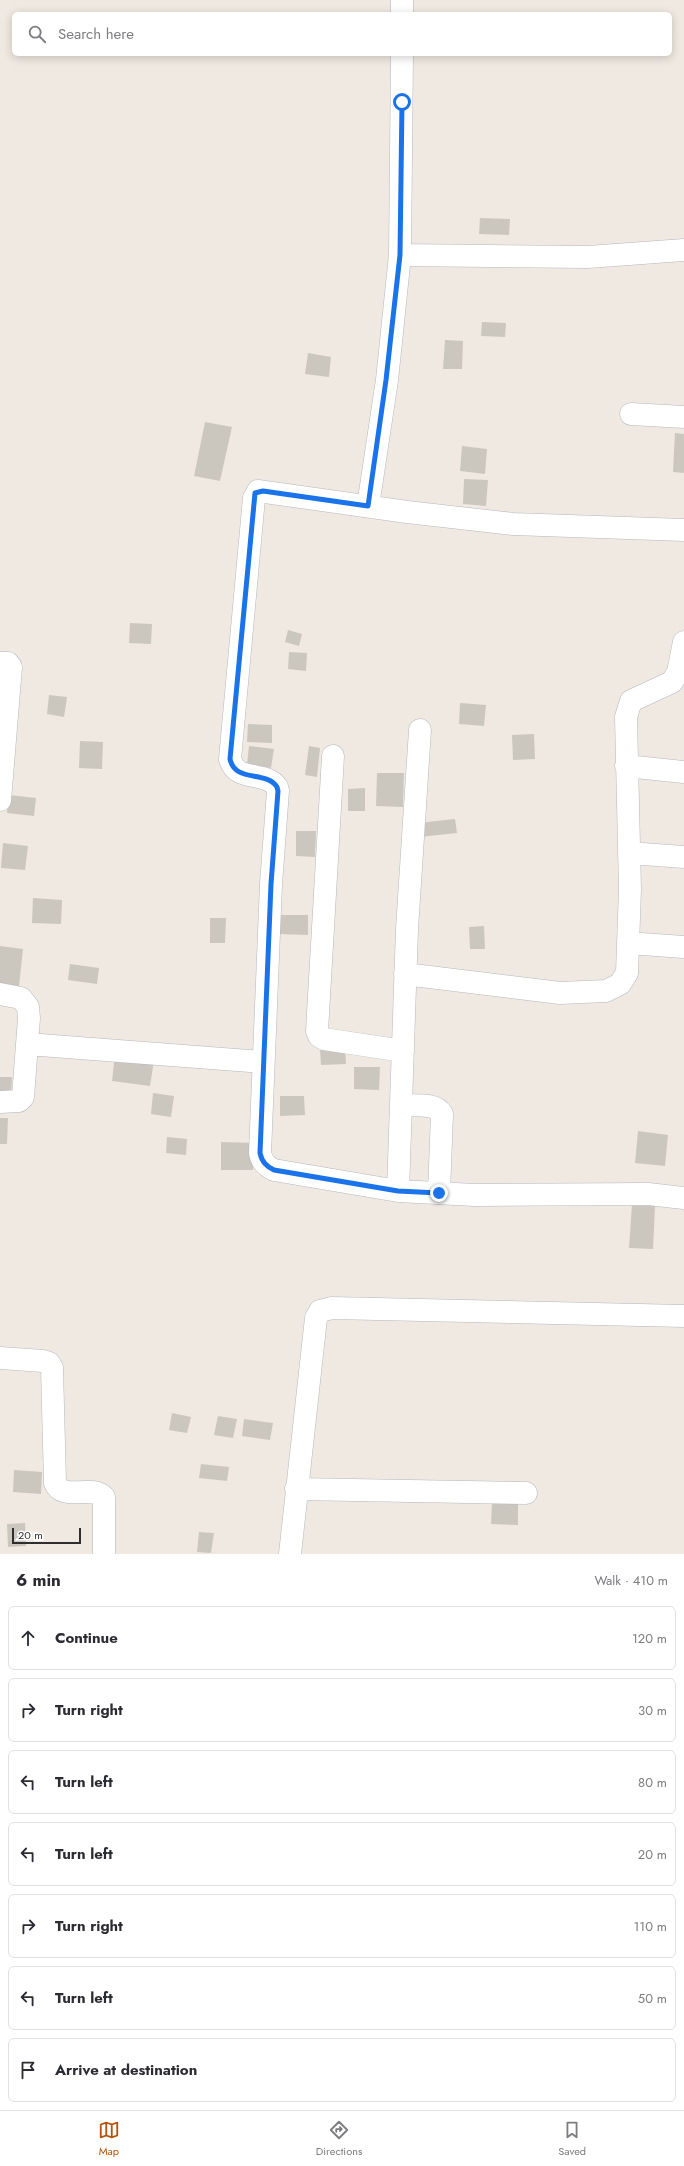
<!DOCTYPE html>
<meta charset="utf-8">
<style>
:root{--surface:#fff;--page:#f2f2f3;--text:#2b2b33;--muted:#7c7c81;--line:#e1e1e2;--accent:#b45309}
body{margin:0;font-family:Jost,sans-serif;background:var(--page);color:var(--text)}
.scale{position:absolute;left:12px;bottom:10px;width:69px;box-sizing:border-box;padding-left:4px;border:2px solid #2e2e2e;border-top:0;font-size:11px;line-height:14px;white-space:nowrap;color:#2e2e2e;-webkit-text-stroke:3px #fff;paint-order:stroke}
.stop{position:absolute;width:12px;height:12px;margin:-9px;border:3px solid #1a73e8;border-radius:50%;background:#fff}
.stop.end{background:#1a73e8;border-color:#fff;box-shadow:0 1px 4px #0008}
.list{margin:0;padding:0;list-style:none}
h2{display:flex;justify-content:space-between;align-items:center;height:52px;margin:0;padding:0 16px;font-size:17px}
h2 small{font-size:13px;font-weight:400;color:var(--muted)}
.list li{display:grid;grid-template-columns:26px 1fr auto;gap:12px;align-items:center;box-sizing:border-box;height:64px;margin:0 8px 8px;padding:0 8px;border:1px solid var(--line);border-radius:6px}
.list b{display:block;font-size:15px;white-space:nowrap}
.list em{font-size:13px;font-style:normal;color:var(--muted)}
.icon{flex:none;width:22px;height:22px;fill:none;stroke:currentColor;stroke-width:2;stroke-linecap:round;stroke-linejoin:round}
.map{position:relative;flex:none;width:684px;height:1554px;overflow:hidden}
.search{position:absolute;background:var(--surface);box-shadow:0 2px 10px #0003;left:12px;right:12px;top:12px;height:44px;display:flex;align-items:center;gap:10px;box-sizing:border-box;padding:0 14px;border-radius:6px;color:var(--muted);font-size:15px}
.sheet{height:556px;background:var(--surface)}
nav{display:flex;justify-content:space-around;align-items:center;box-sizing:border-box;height:56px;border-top:1px solid var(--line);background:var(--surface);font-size:11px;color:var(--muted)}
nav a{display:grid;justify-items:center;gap:2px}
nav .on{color:var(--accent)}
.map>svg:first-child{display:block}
.building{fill:#cbc7bf}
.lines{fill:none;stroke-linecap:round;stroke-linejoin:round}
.minor-casing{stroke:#b4b7c1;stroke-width:23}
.minor{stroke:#fff;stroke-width:22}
.route{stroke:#1a73e8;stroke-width:5}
</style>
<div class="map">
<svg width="684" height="1554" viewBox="0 0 684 1554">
<rect width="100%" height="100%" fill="#efe9e1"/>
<!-- building -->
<path class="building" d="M 480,218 L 510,219 L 509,235 L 479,234 Z
M 482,322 L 506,323 L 505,337 L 481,336 Z
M 445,340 L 463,341 L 462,369 L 443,369 Z
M 308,353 L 331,357 L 329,377 L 305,374 Z
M 205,422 L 232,427 L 220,481 L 194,476 Z
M 675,433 L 684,434 L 684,473 L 673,472 Z
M 462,446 L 487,449 L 485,474 L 460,471 Z
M 464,479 L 488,480 L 486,506 L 463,504 Z
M 130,623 L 152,624 L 151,644 L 129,643 Z
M 288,630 L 302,634 L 299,646 L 285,642 Z
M 289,652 L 307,653 L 306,671 L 288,669 Z
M 49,695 L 67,697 L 64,717 L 47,714 Z
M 460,703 L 486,705 L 484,726 L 459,724 Z
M 248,724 L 272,725 L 272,743 L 247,742 Z
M 534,734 L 535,759 L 513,760 L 512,735 Z
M 80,741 L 103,742 L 102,769 L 79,768 Z
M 249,746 L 274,749 L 271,768 L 247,765 Z
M 309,746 L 320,748 L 317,777 L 305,775 Z
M 377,773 L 404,773 L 403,807 L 376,806 Z
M 365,788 L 365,811 L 348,811 L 348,789 Z
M 9,795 L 36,798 L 34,816 L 7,813 Z
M 455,819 L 457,833 L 419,837 L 418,823 Z
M 296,831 L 316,831 L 315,857 L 296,856 Z
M 3,843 L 28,846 L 25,870 L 1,868 Z
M 33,898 L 62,900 L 61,924 L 32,923 Z
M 278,915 L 308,915 L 308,935 L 278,934 Z
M 210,918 L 226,918 L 225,943 L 210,943 Z
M 484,926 L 485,949 L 470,949 L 469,927 Z
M 0,946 L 23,949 L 19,986 L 0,983 Z
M 70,964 L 99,968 L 97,984 L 68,980 Z
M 345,1047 L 346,1064 L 321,1065 L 320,1048 Z
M 115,1054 L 154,1060 L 150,1086 L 112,1081 Z
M 354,1067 L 380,1067 L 379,1090 L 354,1089 Z
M 0,1077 L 12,1077 L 11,1096 L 0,1095 Z
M 153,1093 L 174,1096 L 171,1117 L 151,1114 Z
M 280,1096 L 304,1096 L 305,1115 L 280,1116 Z
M 0,1118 L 8,1118 L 7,1144 L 0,1144 Z
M 638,1131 L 668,1135 L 665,1166 L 635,1163 Z
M 167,1137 L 187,1139 L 186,1155 L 166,1153 Z
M 221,1142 L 254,1143 L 253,1170 L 221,1170 Z
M 632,1204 L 655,1206 L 653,1249 L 629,1248 Z
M 172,1413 L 191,1417 L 187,1433 L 169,1430 Z
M 218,1416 L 237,1419 L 233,1438 L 214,1435 Z
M 244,1419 L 273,1423 L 270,1440 L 242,1436 Z
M 201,1464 L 229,1467 L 227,1481 L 199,1478 Z
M 14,1470 L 42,1472 L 41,1494 L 13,1492 Z
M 492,1502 L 518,1503 L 518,1525 L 491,1524 Z
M 25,1523 L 26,1546 L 8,1547 L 7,1524 Z
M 199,1532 L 214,1533 L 211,1553 L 197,1552 Z"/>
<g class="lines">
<defs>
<path id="minor" d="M 402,14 L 402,0
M 400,255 L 588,257 L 684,250
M 631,414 L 684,417
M 368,506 L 387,380 L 400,255 L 402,54
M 684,530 L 513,524 L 407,512 L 258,491 L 254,498 L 230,759 C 236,783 266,770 277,787 L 278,791 L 271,884 L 260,1153 C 262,1162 266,1166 274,1170 L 398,1191 L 475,1195 L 648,1194 L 684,1198
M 0,663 L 8,663 L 11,667 L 0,800
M 333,756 L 317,1031 L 319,1036 L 324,1039 L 403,1051
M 626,766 L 684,772
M 629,853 L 684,857
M 628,943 L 684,947
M 405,974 L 560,993 L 606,991 L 620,984 L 627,973 L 630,889 L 626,717 L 631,701 L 672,682 L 678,672 L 684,642
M 0,994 L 21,998 L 28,1007 L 29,1018 L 23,1097 L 19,1101 L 0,1102
M 27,1044 L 263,1062
M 401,1105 C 414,1106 435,1102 442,1114 L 439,1193
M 398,1191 L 407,929 L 420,730
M 0,1358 L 43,1361 L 49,1363 L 52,1368 L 55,1483 C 63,1502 92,1484 104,1497 L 104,1554
M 296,1489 L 526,1493
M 290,1554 L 316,1318 L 320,1311 L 332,1308 L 684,1316"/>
</defs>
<!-- minor casing -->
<use href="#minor" class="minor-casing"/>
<!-- minor -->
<use href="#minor" class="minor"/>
</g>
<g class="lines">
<!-- route -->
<path class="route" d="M 402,102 L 400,255 L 386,380 L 368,506 L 263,491 L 255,493 L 230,759 C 235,783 266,770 277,787 L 278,791 L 271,884 L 260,1153 C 262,1162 266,1166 274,1170 L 398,1191 L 439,1193"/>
</g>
</svg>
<div class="scale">20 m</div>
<div class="stop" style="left:402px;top:102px"></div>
<div class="stop end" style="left:439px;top:1193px"></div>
<div class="search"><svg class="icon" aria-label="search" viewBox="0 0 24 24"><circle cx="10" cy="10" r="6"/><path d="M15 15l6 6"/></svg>Search here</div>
</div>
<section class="sheet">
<h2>6 min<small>Walk · 410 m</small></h2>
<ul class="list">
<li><svg class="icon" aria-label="ahead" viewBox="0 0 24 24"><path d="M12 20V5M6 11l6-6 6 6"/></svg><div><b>Continue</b></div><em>120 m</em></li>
<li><svg class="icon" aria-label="right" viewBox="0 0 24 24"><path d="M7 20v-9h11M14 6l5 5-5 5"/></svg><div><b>Turn right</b></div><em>30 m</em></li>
<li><svg class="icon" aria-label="left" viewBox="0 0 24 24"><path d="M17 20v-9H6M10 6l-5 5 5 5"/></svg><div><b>Turn left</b></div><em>80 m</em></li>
<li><svg class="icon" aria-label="left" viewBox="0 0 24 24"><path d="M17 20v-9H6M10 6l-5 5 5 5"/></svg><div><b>Turn left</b></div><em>20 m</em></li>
<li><svg class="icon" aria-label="right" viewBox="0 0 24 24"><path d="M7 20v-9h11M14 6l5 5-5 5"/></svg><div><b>Turn right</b></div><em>110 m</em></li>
<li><svg class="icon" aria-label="left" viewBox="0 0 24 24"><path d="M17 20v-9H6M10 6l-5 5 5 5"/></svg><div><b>Turn left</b></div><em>50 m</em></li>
<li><svg class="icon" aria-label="arrive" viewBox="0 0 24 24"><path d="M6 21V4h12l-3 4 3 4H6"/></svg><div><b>Arrive at destination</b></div></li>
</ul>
</section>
<nav>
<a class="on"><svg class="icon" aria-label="map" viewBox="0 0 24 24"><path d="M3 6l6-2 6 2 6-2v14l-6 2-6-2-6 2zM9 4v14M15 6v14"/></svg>Map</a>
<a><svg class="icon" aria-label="directions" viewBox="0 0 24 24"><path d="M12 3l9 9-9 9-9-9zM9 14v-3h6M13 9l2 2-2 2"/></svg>Directions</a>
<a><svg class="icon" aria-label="saved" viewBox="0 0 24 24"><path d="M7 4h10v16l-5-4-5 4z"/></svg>Saved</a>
</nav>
